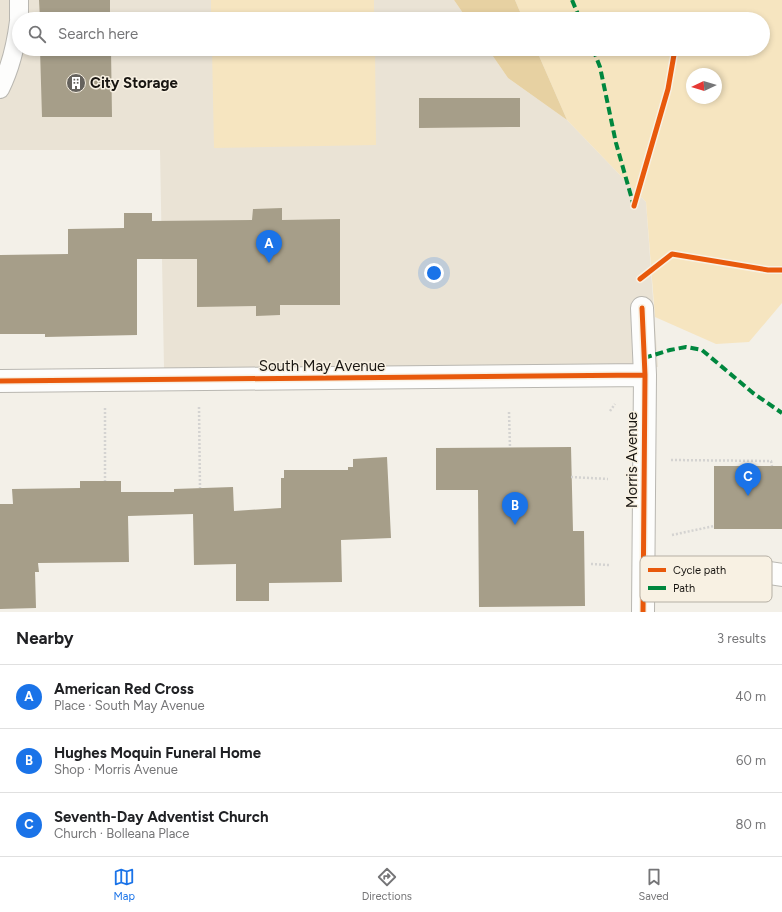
<!DOCTYPE html>
<meta charset="utf-8">
<style>
:root{--surface:#fff;--page:#f6f6f6;--text:#202124;--muted:#757577;--line:#e0e0e0;--accent:#1a73e8}
body{margin:0;font-family:Figtree,sans-serif;background:var(--page);color:var(--text)}
.compass{position:absolute;left:686px;top:68px;width:36px;height:36px;border-radius:50%;background:var(--surface);box-shadow:0 2px 6px #0003;rotate:266deg}
.you{position:absolute;left:434px;top:273px;width:14px;height:14px;margin:-10px;border:3px solid #fff;border-radius:50%;background:#1a73e8;box-shadow:0 0 0 6px #1a73e833}
.badge{display:grid;place-items:center;width:26px;height:26px;border-radius:50%;background:var(--accent);color:#fff;font-size:13px;font-weight:700}
.pin{position:absolute;translate:-50% -33px;filter:drop-shadow(0 1px 2px #0008)}
.pin::after{content:'';position:absolute;top:21px;width:14px;height:12px;background:inherit;clip-path:polygon(0 0,100% 0,50% 100%)}
.list{margin:0;padding:0;list-style:none}
h2{display:flex;justify-content:space-between;align-items:center;height:52px;margin:0;padding:0 16px;font-size:17px}
h2 small{font-size:13px;font-weight:400;color:var(--muted)}
.list li{display:grid;grid-template-columns:26px 1fr auto;gap:12px;align-items:center;box-sizing:border-box;height:64px;padding:0 16px;border-top:1px solid var(--line)}
.list b{display:block;font-size:15px;white-space:nowrap}
.list p{margin:0;font-size:13px;white-space:nowrap;color:var(--muted)}
.list em{font-size:13px;font-style:normal;color:var(--muted)}
.icon{flex:none;width:22px;height:22px;fill:none;stroke:currentColor;stroke-width:2;stroke-linecap:round;stroke-linejoin:round}
.map{position:relative;flex:none;width:782px;height:612px;overflow:hidden}
.search{position:absolute;background:var(--surface);box-shadow:0 2px 6px #0003;left:12px;right:12px;top:12px;height:44px;display:flex;align-items:center;gap:10px;box-sizing:border-box;padding:0 14px;border-radius:22px;color:var(--muted);font-size:15px}
.sheet{height:244px;background:var(--surface)}
nav{display:flex;justify-content:space-around;align-items:center;box-sizing:border-box;height:56px;border-top:1px solid var(--line);background:var(--surface);font-size:11px;color:var(--muted)}
nav a{display:grid;justify-items:center;gap:2px}
nav .on{color:var(--accent)}
.map>svg:first-child{display:block}
.built{fill:#eae3d5}
.green{fill:#f6e5c0;fill-rule:evenodd}
.forest{fill:#e7d1a2}
.building{fill:#a69e89}
.lines{fill:none;stroke-linecap:round;stroke-linejoin:round}
.service-casing{stroke:#b9b7b1;stroke-width:20}
.minor-casing{stroke:#b9b7b1;stroke-width:24}
.path{stroke:#d4d3d1;stroke-width:2.5;stroke-dasharray:2 2;stroke-linecap:butt}
.service{stroke:#fdfdfc;stroke-width:18}
.minor{stroke:#fdfdfc;stroke-width:22}
.quiet{stroke:#00873e;stroke-width:4;stroke-dasharray:8 4;stroke-linecap:butt}
.cycleway-casing{stroke:#f8f1e3;stroke-width:8}
.cycleway{stroke:#e8590c;stroke-width:5}
.labels{text-anchor:middle;stroke-width:3;stroke-linejoin:round;paint-order:stroke}
.poi-label{font-size:15px;font-weight:bold;fill:#191612;stroke:#f8f1e3;text-anchor:start}
.street-label{font-size:15px;fill:#191612;stroke:#f8f1e3}
.key{fill:#f8f1e3;stroke:#b5afa4;stroke-width:1}
.key-label{font-size:11px;fill:#191612}
</style>
<div class="map">
<svg width="782" height="612" viewBox="0 0 782 612">
<rect width="100%" height="100%" fill="#f3f0e8"/>
<!-- built -->
<path class="built" d="M 0,0 L 454,0 L 467,19 L 19,19 L 19,49 L 488,49 L 508,78 L 567,120 L 646,202 L 658,367 L 164,368 L 160,150 L 0,150 Z"/>
<!-- green -->
<path class="green" d="M 211,0 L 374,0 L 374,19 L 211,19 Z
M 515,0 L 782,0 L 782,303 L 749,342 L 716,344 L 655,317 L 646,202 L 567,120 L 536,49 L 763,49 L 763,19 L 523,19 ZM 692,74 L 716,74 L 716,98 L 692,98 Z
M 212,49 L 375,49 L 376,145 L 214,148 Z"/>
<!-- forest -->
<path class="forest" d="M 454,0 L 515,0 L 523,19 L 467,19 Z
M 488,49 L 536,49 L 567,120 L 508,78 Z"/>
<!-- building -->
<path class="building" d="M 39,0 L 110,0 L 110,19 L 40,19 Z
M 40,49 L 111,49 L 112,117 L 42,117 Z
M 419,98 L 520,98 L 520,127 L 419,128 Z
M 282,208 L 282,220 L 340,219 L 340,305 L 280,305 L 280,315 L 256,316 L 256,306 L 197,307 L 197,259 L 137,259 L 137,335 L 45,337 L 45,334 L 0,334 L 0,255 L 68,254 L 68,229 L 124,228 L 124,213 L 152,213 L 152,221 L 252,220 L 253,209 Z
M 571,447 L 573,531 L 584,531 L 585,606 L 479,607 L 478,490 L 436,490 L 436,448 Z
M 387,457 L 391,538 L 341,540 L 342,582 L 269,583 L 269,601 L 236,601 L 236,564 L 194,565 L 193,514 L 128,516 L 129,562 L 38,563 L 39,572 L 35,572 L 36,608 L 0,609 L 0,504 L 13,504 L 12,489 L 80,488 L 80,481 L 121,481 L 121,492 L 174,492 L 174,489 L 233,487 L 234,511 L 281,508 L 281,478 L 284,478 L 284,470 L 348,470 L 348,467 L 353,467 L 353,459 Z
M 714,466 L 782,466 L 782,529 L 714,529 Z"/>
<g class="lines">
<defs>
<path id="service" d="M 19,0 L 19,19
M 0,89 C 11,67 16,45 19,21"/>
<path id="minor" d="M 642,308 L 645,375 L 643,612
M 0,381 L 645,375
M 644,570 L 757,571 L 782,575"/>
</defs>
<!-- service casing -->
<use href="#service" class="service-casing"/>
<!-- minor casing -->
<use href="#minor" class="minor-casing"/>
<!-- path -->
<path class="path" d="M 199,407 L 200,488
M 105,408 L 105,481
M 610,411 L 615,404
M 509,412 L 510,448
M 671,460 L 771,461 L 772,466
M 571,477 L 608,479
M 672,535 L 714,526
M 591,564 L 609,565"/>
<!-- service -->
<use href="#service" class="service"/>
<!-- minor -->
<use href="#minor" class="minor"/>
<!-- quiet -->
<path class="quiet" d="M 572,0 L 580,19
M 593,49 L 600,67 L 616,143 L 633,203
M 644,358 L 670,350 L 686,347 L 702,350 L 753,393 L 782,413"/>
<defs>
<path id="cycleway" d="M 634,206 L 668,89 L 675,49
M 640,279 L 672,254 L 768,270 L 782,270
M 642,308 L 645,375 L 643,612
M 0,381 L 645,375"/>
</defs>
<!-- cycleway casing -->
<use href="#cycleway" class="cycleway-casing"/>
<!-- cycleway -->
<use href="#cycleway" class="cycleway"/>
</g>
<!-- icons -->
<defs>
<symbol id="building-disc" viewBox="-11 -11 22 22"><circle r="9.5" fill="#65625d" stroke="#f8f1e3"/><path d="M-4-6H4V6H1V3H-1V6H-4ZM-2.5-4.3h1.7v1.8h-1.7ZM.8-4.3h1.7v1.8H.8ZM-2.5-1h1.7V.8h-1.7ZM.8-1h1.7V.8H.8Z" fill="#fff"/></symbol>
</defs>
<g fill-rule="evenodd">
<use href="#building-disc" x="65" y="72" width="22" height="22"/>
</g>
<g class="labels">
<!-- poi labels -->
<g class="poi-label">
<text x="90" y="88">City Storage</text>
</g>
<!-- street labels -->
<g class="street-label">
<text x="322" y="371">South May Avenue</text>
<text transform="translate(632 460) rotate(-90)" y="5">Morris Avenue</text>
</g>
</g>
<!-- legend -->
<rect x="640" y="556" width="132" height="46" rx="6" class="key"/>
<rect x="648" y="568" width="18" height="4" fill="#e8590c"/>
<rect x="648" y="586" width="18" height="4" fill="#00873e"/>
<g class="key-label">
<text x="673" y="574">Cycle path</text>
<text x="673" y="592">Path</text>
</g>
</svg>
<svg class="compass" viewBox="-18 -18 36 36"><path d="M0-13l5 13h-10z" fill="#e53935"/><path d="M0 13l5-13h-10z" fill="#757577"/></svg>
<div class="you"></div>
<div class="pin badge" style="left:269px;top:263px">A</div>
<div class="pin badge" style="left:515px;top:525px">B</div>
<div class="pin badge" style="left:748px;top:496px">C</div>
<div class="search"><svg class="icon" aria-label="search" viewBox="0 0 24 24"><circle cx="10" cy="10" r="6"/><path d="M15 15l6 6"/></svg>Search here</div>
</div>
<section class="sheet">
<h2>Nearby<small>3 results</small></h2>
<ul class="list">
<li><span class="badge">A</span><div><b>American Red Cross</b><p>Place · South May Avenue</p></div><em>40 m</em></li>
<li><span class="badge">B</span><div><b>Hughes Moquin Funeral Home</b><p>Shop · Morris Avenue</p></div><em>60 m</em></li>
<li><span class="badge">C</span><div><b>Seventh-Day Adventist Church</b><p>Church · Bolleana Place</p></div><em>80 m</em></li>
</ul>
</section>
<nav>
<a class="on"><svg class="icon" aria-label="map" viewBox="0 0 24 24"><path d="M3 6l6-2 6 2 6-2v14l-6 2-6-2-6 2zM9 4v14M15 6v14"/></svg>Map</a>
<a><svg class="icon" aria-label="directions" viewBox="0 0 24 24"><path d="M12 3l9 9-9 9-9-9zM9 14v-3h6M13 9l2 2-2 2"/></svg>Directions</a>
<a><svg class="icon" aria-label="saved" viewBox="0 0 24 24"><path d="M7 4h10v16l-5-4-5 4z"/></svg>Saved</a>
</nav>
